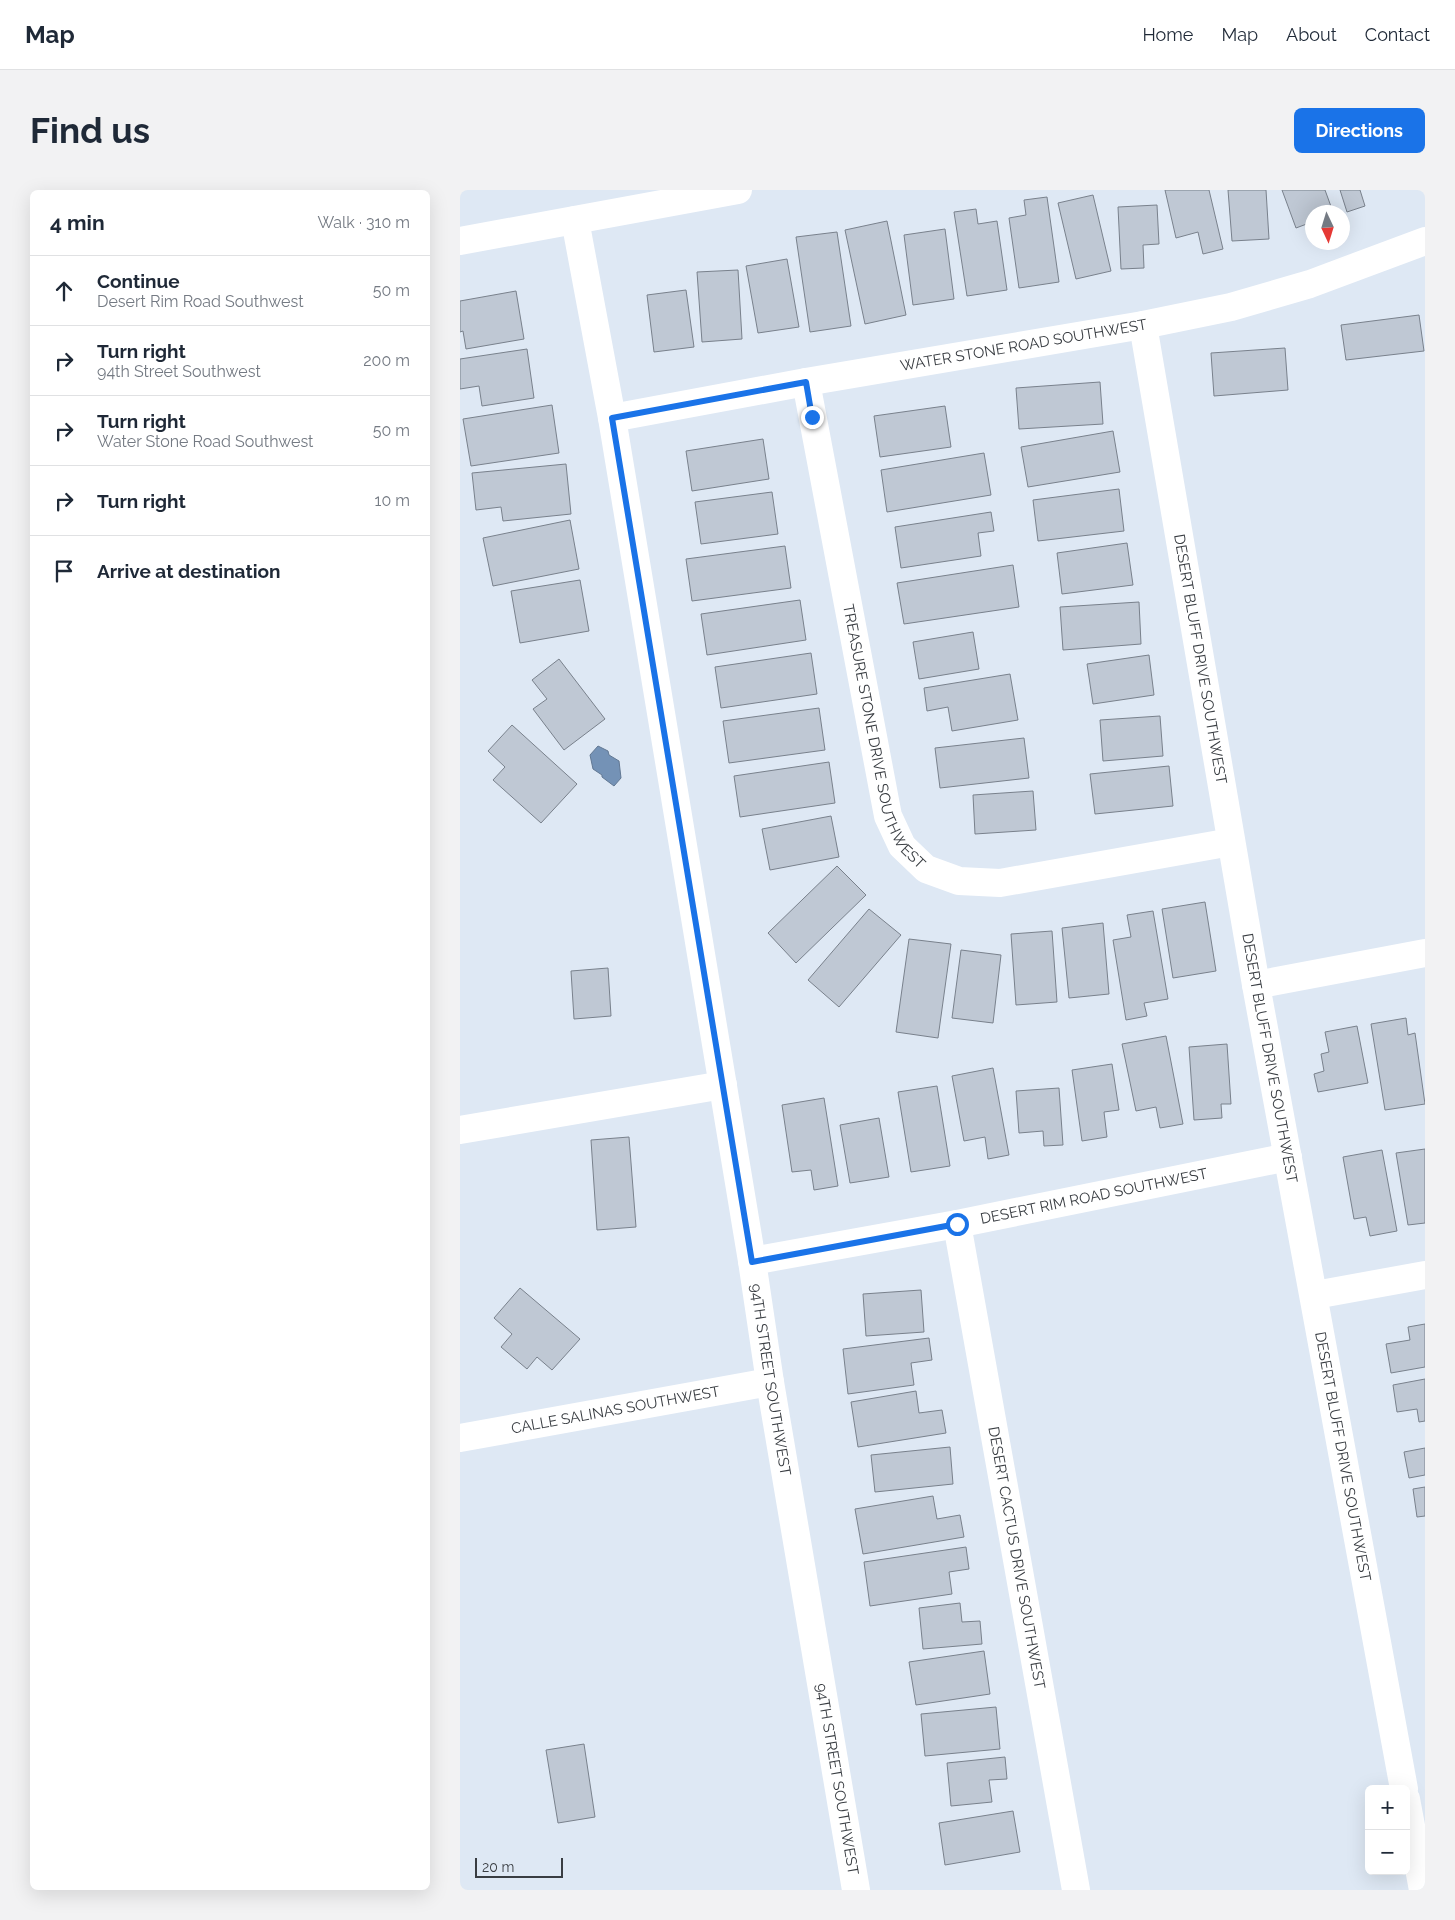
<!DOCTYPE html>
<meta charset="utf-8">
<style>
:root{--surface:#fff;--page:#f2f2f3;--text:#1f2937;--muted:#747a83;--line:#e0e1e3;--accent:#1a73e8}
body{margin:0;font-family:Raleway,sans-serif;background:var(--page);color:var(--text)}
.controls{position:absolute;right:15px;bottom:15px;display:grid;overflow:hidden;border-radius:8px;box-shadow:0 5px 20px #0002}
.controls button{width:45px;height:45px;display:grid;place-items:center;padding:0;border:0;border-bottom:1px solid var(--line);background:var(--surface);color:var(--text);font:25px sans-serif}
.compass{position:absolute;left:845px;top:15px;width:45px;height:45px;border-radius:50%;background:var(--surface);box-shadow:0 5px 20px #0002;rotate:176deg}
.scale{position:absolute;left:15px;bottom:12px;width:88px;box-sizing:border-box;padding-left:5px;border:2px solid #393d42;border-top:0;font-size:14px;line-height:18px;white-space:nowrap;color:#393d42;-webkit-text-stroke:4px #dee8f4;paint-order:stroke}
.stop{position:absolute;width:15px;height:15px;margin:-11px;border:4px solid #1a73e8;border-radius:50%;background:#fff}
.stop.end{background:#1a73e8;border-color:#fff;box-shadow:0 1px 5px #0008}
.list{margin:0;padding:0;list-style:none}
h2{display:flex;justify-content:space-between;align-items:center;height:65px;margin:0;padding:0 20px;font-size:21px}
h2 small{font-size:16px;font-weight:400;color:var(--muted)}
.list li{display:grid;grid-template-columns:32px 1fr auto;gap:15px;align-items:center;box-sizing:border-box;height:70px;padding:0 20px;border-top:1px solid var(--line)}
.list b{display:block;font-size:19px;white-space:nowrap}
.list p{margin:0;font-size:16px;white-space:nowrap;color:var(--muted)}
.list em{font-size:16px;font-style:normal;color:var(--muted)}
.icon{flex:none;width:28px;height:28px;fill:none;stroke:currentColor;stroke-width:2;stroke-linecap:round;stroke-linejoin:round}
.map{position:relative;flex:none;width:965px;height:1700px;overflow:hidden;border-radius:8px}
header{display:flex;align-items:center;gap:30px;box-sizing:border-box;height:70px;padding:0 25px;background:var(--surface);border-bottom:1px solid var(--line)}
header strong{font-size:24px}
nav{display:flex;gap:28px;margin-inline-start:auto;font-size:18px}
.intro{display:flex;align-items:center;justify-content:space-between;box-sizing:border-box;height:120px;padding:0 30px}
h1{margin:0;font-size:35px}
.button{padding:12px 22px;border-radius:8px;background:var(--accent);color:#fff;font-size:18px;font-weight:700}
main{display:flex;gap:30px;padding:0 30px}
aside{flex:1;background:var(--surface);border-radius:8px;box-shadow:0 5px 20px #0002}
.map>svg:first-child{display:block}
.water{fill:#7492b6;stroke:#627893}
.building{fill:#bfc8d4;stroke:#79818c}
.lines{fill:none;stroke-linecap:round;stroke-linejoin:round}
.minor{stroke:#fff;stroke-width:28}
.route{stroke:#1a73e8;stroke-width:6}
.labels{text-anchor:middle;stroke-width:4;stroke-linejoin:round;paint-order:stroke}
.street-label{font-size:15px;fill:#393d42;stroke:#dee8f4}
</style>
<header>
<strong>Map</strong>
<nav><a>Home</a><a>Map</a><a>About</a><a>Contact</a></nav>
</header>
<div class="intro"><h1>Find us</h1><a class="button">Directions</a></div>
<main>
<aside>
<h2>4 min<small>Walk · 310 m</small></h2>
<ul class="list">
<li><svg class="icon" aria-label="ahead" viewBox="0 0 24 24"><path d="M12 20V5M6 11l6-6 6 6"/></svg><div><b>Continue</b><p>Desert Rim Road Southwest</p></div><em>50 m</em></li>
<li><svg class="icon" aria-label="right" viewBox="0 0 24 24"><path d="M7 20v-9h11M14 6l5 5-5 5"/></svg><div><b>Turn right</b><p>94th Street Southwest</p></div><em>200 m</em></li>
<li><svg class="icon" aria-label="right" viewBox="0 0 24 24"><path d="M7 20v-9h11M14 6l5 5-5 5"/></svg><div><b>Turn right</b><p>Water Stone Road Southwest</p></div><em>50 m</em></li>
<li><svg class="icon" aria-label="right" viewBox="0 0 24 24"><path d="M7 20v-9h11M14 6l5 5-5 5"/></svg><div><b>Turn right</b></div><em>10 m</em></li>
<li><svg class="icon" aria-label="arrive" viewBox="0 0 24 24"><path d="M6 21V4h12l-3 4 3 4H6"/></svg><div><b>Arrive at destination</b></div></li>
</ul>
</aside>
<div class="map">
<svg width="965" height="1700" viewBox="0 0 965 1700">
<rect width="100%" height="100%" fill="#dee8f4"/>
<!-- water -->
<path class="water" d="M 138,556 L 148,561 L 149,565 L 159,571 L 161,588 L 154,596 L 142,587 L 142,585 L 133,579 L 130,565 Z"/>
<!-- building -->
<path class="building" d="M 705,0 L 749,0 L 763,59 L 743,64 L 738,42 L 716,48 Z
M 768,0 L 806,0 L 809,49 L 772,51 Z
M 822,0 L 865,0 L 873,22 L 852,22 L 852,32 L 836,38 Z
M 880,0 L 900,0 L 905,16 L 887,22 Z
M 633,5 L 651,81 L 616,89 L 598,13 Z
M 587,7 L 599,92 L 559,98 L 549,28 L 566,25 L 564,10 Z
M 697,15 L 699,54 L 683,55 L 684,78 L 661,79 L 658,17 Z
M 516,19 L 518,34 L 537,31 L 547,100 L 507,106 L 494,22 Z
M 427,31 L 446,125 L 405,134 L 385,40 Z
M 485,39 L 494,109 L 453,115 L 444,45 Z
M 377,42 L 391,136 L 350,142 L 336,47 Z
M 327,69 L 339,137 L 298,143 L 286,76 Z
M 278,80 L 282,149 L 242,152 L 237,82 Z
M 226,100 L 234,157 L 194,162 L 187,105 Z
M 56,101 L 64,149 L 6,159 L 3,141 L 0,142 L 0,111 Z
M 959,125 L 964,161 L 886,170 L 881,135 Z
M 825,158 L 828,200 L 754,206 L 751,163 Z
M 67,159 L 74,208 L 22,216 L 19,196 L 0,199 L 0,169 Z
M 640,192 L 643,234 L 559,239 L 556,198 Z
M 92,215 L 99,263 L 11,276 L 3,229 Z
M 485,216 L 491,257 L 420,267 L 414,226 Z
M 653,241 L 660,282 L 568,297 L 561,257 Z
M 303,249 L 309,289 L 232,301 L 226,261 Z
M 524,263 L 531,305 L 427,322 L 421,280 Z
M 106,274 L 111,324 L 43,331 L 41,317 L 16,320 L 12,283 Z
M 659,299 L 664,341 L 578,351 L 573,310 Z
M 312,302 L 318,344 L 241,354 L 235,312 Z
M 531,322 L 534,341 L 518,343 L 521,366 L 441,378 L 435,337 Z
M 110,330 L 119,379 L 33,396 L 23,348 Z
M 667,353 L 673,395 L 602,404 L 597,363 Z
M 325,356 L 331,398 L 232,411 L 226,369 Z
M 553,375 L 559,417 L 444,434 L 437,393 Z
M 120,390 L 129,441 L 60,453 L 51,401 Z
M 340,410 L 346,450 L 247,465 L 241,424 Z
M 679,412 L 681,454 L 603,460 L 600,417 Z
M 513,442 L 519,479 L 459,489 L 453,452 Z
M 351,463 L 357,504 L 261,518 L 255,477 Z
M 689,465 L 694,505 L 633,514 L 627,474 Z
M 99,469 L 145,529 L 104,560 L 73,519 L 87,509 L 72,490 Z
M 550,484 L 558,530 L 492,541 L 488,517 L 467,521 L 464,498 Z
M 359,518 L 365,560 L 269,573 L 263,531 Z
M 700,526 L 703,566 L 643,571 L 640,530 Z
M 52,535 L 117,594 L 81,633 L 33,590 L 45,577 L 28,561 Z
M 564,548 L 569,588 L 480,598 L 475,558 Z
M 369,572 L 375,613 L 280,627 L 274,586 Z
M 709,576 L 713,616 L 635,624 L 630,584 Z
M 573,601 L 576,640 L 515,644 L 513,605 Z
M 371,626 L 379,667 L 310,680 L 302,639 Z
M 377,676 L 406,705 L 336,773 L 308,743 Z
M 745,712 L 756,781 L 713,788 L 702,719 Z
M 409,719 L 441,745 L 379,817 L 348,790 Z
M 693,721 L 708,809 L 684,813 L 687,826 L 666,830 L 653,750 L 671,747 L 667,725 Z
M 643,733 L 649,804 L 609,808 L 602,738 Z
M 592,741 L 597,812 L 556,815 L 551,744 Z
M 449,749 L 491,754 L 478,848 L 436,842 Z
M 501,760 L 541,765 L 533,833 L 492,828 Z
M 148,778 L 151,826 L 114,829 L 111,781 Z
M 946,828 L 948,845 L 955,843 L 965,914 L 925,920 L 911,834 Z
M 897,836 L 908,893 L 858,902 L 854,884 L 864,881 L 861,864 L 869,862 L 865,842 Z
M 706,846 L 723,934 L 700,938 L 696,917 L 676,921 L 662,854 Z
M 767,854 L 771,914 L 761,914 L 762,928 L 734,930 L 729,857 Z
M 652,874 L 659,920 L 644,922 L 647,947 L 622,951 L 612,880 Z
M 533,878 L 549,965 L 528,969 L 525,947 L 504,951 L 492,886 Z
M 477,896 L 490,976 L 451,982 L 438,902 Z
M 599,898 L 603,955 L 584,956 L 583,941 L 559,943 L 556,901 Z
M 364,908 L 378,996 L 354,1000 L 351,980 L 332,982 L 322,915 Z
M 419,928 L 429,987 L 390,993 L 380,935 Z
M 169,947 L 176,1037 L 137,1040 L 131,950 Z
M 965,959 L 965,1033 L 948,1035 L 936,963 Z
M 922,960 L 937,1041 L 910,1046 L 906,1027 L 894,1029 L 883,967 Z
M 60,1098 L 120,1149 L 92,1180 L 77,1167 L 67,1179 L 41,1157 L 52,1144 L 34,1128 Z
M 461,1100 L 464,1142 L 406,1146 L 403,1104 Z
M 965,1134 L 965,1177 L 931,1183 L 926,1154 L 950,1150 L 948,1137 Z
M 469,1148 L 472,1170 L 451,1173 L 454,1195 L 388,1204 L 383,1159 Z
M 965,1189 L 965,1231 L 959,1232 L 957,1219 L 937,1222 L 933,1195 Z
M 456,1201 L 459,1223 L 482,1220 L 486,1243 L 398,1257 L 391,1212 Z
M 490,1257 L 493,1294 L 415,1302 L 411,1265 Z
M 965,1258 L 965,1285 L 949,1288 L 944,1262 Z
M 965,1297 L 965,1326 L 957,1327 L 953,1299 Z
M 473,1306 L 477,1329 L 500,1325 L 504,1347 L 403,1364 L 395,1319 Z
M 506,1357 L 509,1379 L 489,1382 L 492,1404 L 410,1416 L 404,1372 Z
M 500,1413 L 502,1432 L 520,1431 L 522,1454 L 463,1459 L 459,1418 Z
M 524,1461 L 530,1504 L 456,1515 L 449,1472 Z
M 536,1517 L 540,1559 L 465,1566 L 461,1524 Z
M 124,1554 L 135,1627 L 98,1633 L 86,1560 Z
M 545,1567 L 547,1589 L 529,1590 L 532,1612 L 491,1616 L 487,1573 Z
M 553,1621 L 560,1662 L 485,1675 L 479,1633 Z"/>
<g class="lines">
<!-- minor -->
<g class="minor">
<path id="s1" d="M 115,30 L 152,228 L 292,1071 L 310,1192 L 396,1700"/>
<path d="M 0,51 L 278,0"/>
<path id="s2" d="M 683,135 L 796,795 L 944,1599"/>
<path id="s3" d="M 346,192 L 428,626 L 442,656 L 466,679 L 499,691 L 540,693 L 771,652"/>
<path id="s4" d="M 152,228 L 346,192 L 683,135 L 771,117 L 850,94 L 965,51"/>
<path d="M 796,795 L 965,763"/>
<path d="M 0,940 L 263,895"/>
<path id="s5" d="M 497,1034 L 616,1700"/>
<path id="s6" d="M 292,1071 L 497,1034 L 828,967"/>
<path d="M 855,1105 L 965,1085"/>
<path id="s7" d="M 0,1248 L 310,1192"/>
<path d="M 946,1609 L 963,1700"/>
</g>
</g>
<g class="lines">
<!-- route -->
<path class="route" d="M 352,227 L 346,192 L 152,228 L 292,1072 L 497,1034"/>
</g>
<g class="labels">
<!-- street labels -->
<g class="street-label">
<text dy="5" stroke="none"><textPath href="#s4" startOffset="418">WATER STONE ROAD SOUTHWEST</textPath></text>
<text dy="5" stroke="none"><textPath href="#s2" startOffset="339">DESERT BLUFF DRIVE SOUTHWEST</textPath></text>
<text dy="5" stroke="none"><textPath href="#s3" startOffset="365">TREASURE STONE DRIVE SOUTHWEST</textPath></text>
<text dy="5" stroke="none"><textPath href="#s2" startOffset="744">DESERT BLUFF DRIVE SOUTHWEST</textPath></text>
<text dy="5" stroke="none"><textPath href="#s6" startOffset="348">DESERT RIM ROAD SOUTHWEST</textPath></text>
<text dy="5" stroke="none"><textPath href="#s1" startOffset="1176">94TH STREET SOUTHWEST</textPath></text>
<text dy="5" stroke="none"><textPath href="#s7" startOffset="158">CALLE SALINAS SOUTHWEST</textPath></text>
<text dy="5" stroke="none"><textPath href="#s2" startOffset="1149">DESERT BLUFF DRIVE SOUTHWEST</textPath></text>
<text dy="5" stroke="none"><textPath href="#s5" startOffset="339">DESERT CACTUS DRIVE SOUTHWEST</textPath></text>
<text dy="5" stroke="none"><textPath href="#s1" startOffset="1581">94TH STREET SOUTHWEST</textPath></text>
</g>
</g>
</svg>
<div class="controls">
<button>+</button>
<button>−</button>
</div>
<svg class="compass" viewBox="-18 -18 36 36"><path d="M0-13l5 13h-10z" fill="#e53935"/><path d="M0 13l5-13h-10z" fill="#747a83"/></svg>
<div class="scale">20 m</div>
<div class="stop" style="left:497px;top:1034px"></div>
<div class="stop end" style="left:352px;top:227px"></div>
</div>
</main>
